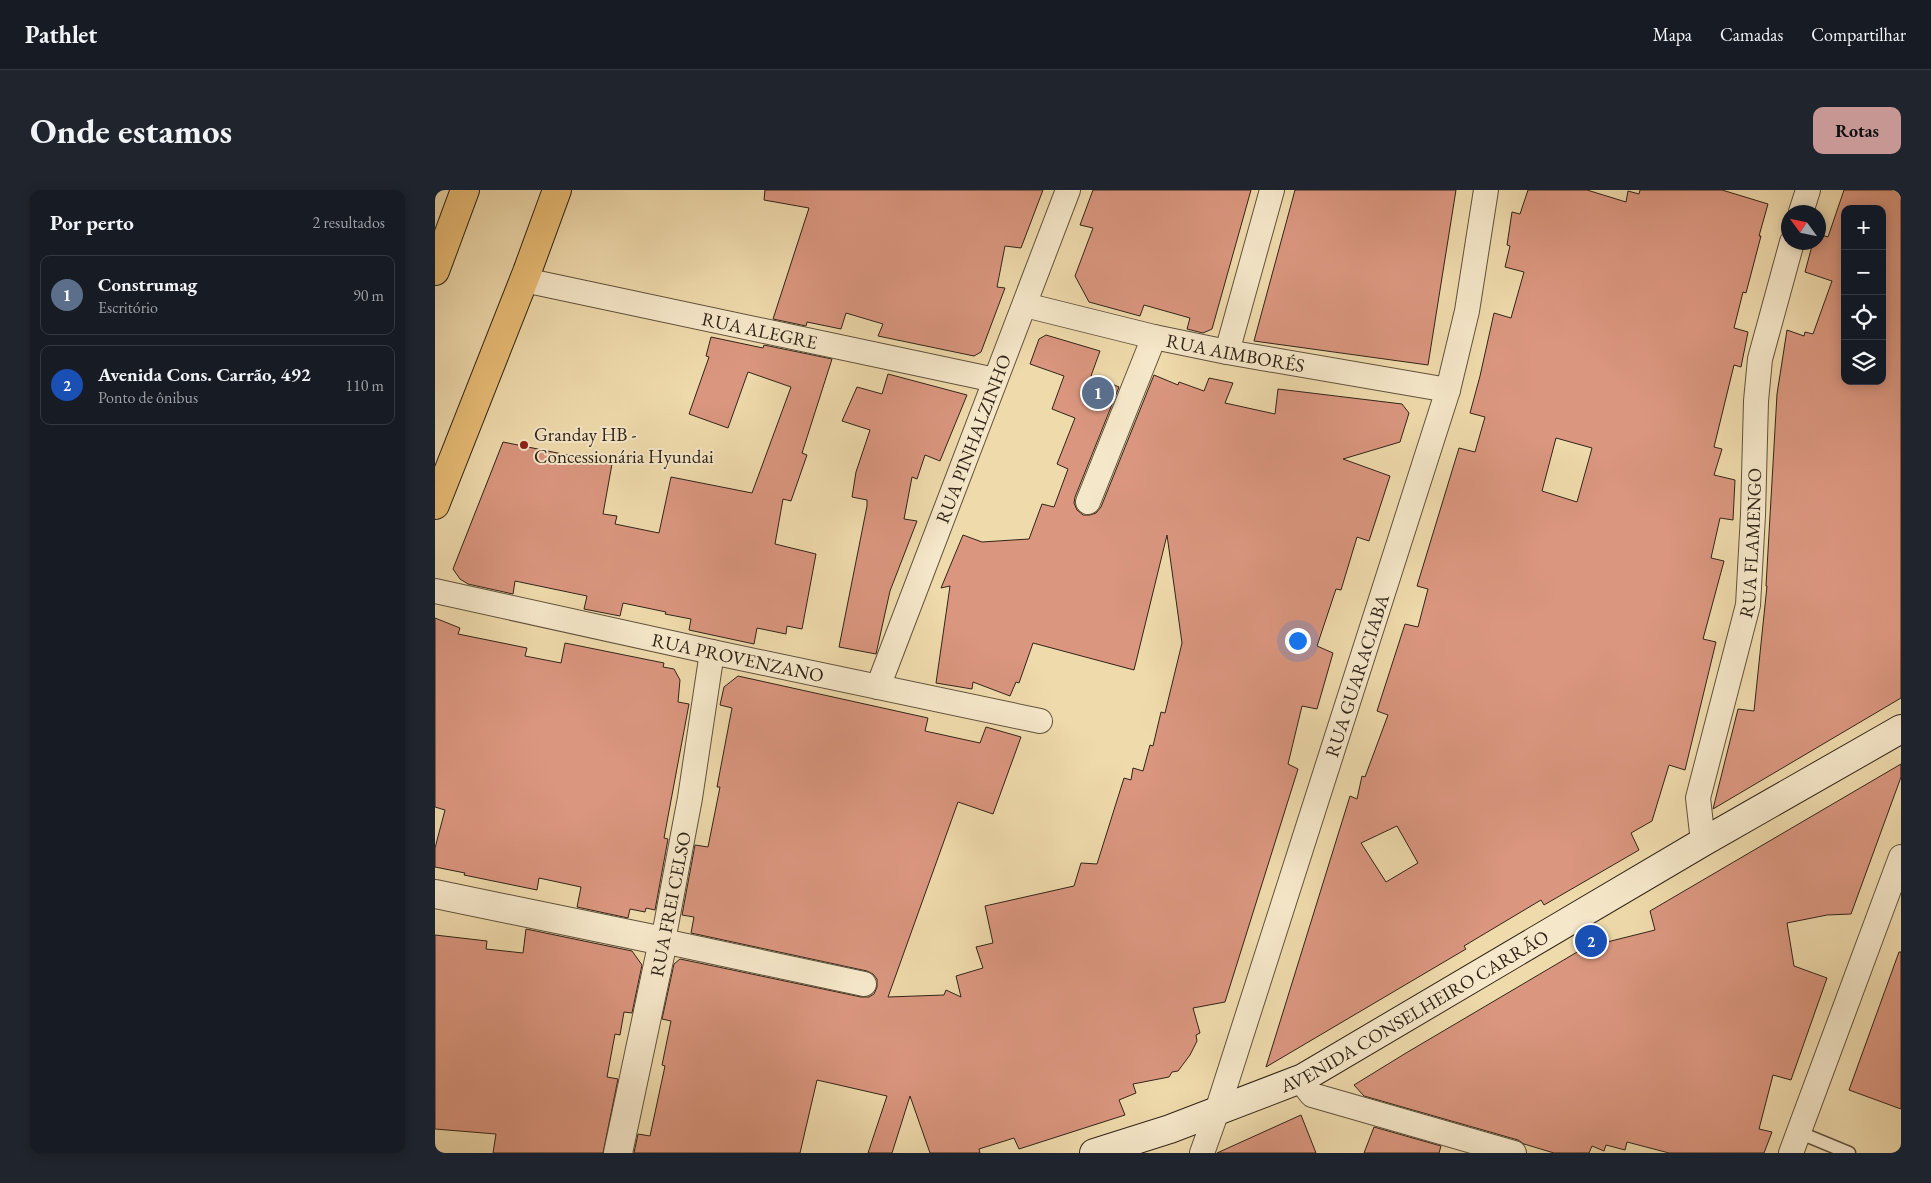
<!DOCTYPE html>
<html lang="pt">
<meta charset="utf-8">
<style>
:root{--surface:#171b24;--page:#20242c;--text:#f1f3f6;--muted:#9ea1a6;--line:#363941;--accent:#c59692}
body{margin:0;font-family:"EB Garamond",serif;background:var(--page);color:var(--text)}
.controls{position:absolute;right:15px;top:15px;display:grid;overflow:hidden;border-radius:10px;box-shadow:0 2px 12px #0003}
.controls button{width:45px;height:45px;display:grid;place-items:center;padding:0;border:0;border-bottom:1px solid var(--line);background:var(--surface);color:var(--text);font:25px sans-serif}
.compass{position:absolute;left:1346px;top:15px;width:45px;height:45px;border-radius:50%;background:var(--surface);box-shadow:0 2px 12px #0003;rotate:303deg}
.you{position:absolute;left:862px;top:450px;width:18px;height:18px;margin:-12px;border:4px solid #fff;border-radius:50%;background:#1a73e8;box-shadow:0 0 0 8px #1a73e833}
.badge{display:grid;place-items:center;width:32px;height:32px;border-radius:50%;background:var(--accent);color:#fff;font-size:16px;font-weight:700}
.pin{position:absolute;translate:-50% -50%;border:2px solid #fff;box-shadow:0 1px 5px #0006}
.list{margin:0;padding:0;list-style:none}
h2{display:flex;justify-content:space-between;align-items:center;height:65px;margin:0;padding:0 20px;font-size:21px}
h2 small{font-size:16px;font-weight:400;color:var(--muted)}
.list li{display:grid;grid-template-columns:32px 1fr auto;gap:15px;align-items:center;box-sizing:border-box;height:80px;margin:0 10px 10px;padding:0 10px;border:1px solid var(--line);border-radius:10px}
.list b{display:block;font-size:19px;white-space:nowrap}
.list p{margin:0;font-size:16px;white-space:nowrap;color:var(--muted)}
.list em{font-size:16px;font-style:normal;color:var(--muted)}
.icon{flex:none;width:28px;height:28px;fill:none;stroke:currentColor;stroke-width:2;stroke-linecap:round;stroke-linejoin:round}
.map{position:relative;flex:none;width:1466px;height:963px;overflow:hidden;border-radius:10px}
header{display:flex;align-items:center;gap:30px;box-sizing:border-box;height:70px;padding:0 25px;background:var(--surface);border-bottom:1px solid var(--line)}
header strong{font-size:24px}
nav{display:flex;gap:28px;margin-inline-start:auto;font-size:18px}
.intro{display:flex;align-items:center;justify-content:space-between;box-sizing:border-box;height:120px;padding:0 30px}
h1{margin:0;font-size:35px}
.button{padding:12px 22px;border-radius:10px;background:var(--accent);color:#111;font-size:18px;font-weight:700}
main{display:flex;gap:30px;padding:0 30px}
aside{flex:1;background:var(--surface);border-radius:10px;box-shadow:0 2px 12px #0003}
.map>svg:first-child{display:block}
.building{fill:#da967f;stroke:#302417;fill-rule:evenodd}
.lines{fill:none;stroke-linecap:round;stroke-linejoin:round}
.service-casing{stroke:#60523c;stroke-width:15}
.minor-casing{stroke:#60523c;stroke-width:26}
.tertiary-casing{stroke:#60523c;stroke-width:30}
.secondary-casing{stroke:#302417;stroke-width:30}
.trunk-casing{stroke:#302417;stroke-width:30}
.service{stroke:#f5e7c9;stroke-width:12}
.minor{stroke:#f5e7c9;stroke-width:24}
.tertiary{stroke:#f5e7c9;stroke-width:28}
.secondary{stroke:#f5e7c9;stroke-width:28}
.trunk{stroke:#e8bd76;stroke-width:28}
.poi-dot{fill:#8f2418;stroke:#f5e7c9;stroke-width:2}
.labels{text-anchor:middle;stroke-width:4;stroke-linejoin:round;paint-order:stroke}
.street-label{font-size:19px;fill:#302417;stroke:#f5e7c9}
.poi-label{font-size:19px;fill:#302417;stroke:#f5e7c9;text-anchor:start}
</style>
<header>
<strong>Pathlet</strong>
<nav><a>Mapa</a><a>Camadas</a><a>Compartilhar</a></nav>
</header>
<div class="intro"><h1>Onde estamos</h1><a class="button">Rotas</a></div>
<main>
<aside>
<h2>Por perto<small>2 resultados</small></h2>
<ul class="list">
<li><span class="badge" style="background:#5c6f8a">1</span><div><b>Construmag</b><p>Escritório</p></div><em>90 m</em></li>
<li><span class="badge" style="background:#1a4fb4">2</span><div><b>Avenida Cons. Carrão, 492</b><p>Ponto de ônibus</p></div><em>110 m</em></li>
</ul>
</aside>
<div class="map">
<svg width="1466" height="963" viewBox="0 0 1466 963">
<rect width="100%" height="100%" fill="#efdaac"/>
<filter id="stains"><feTurbulence type="fractalNoise" baseFrequency=".004" numOctaves="4"/><feColorMatrix values="0 0 0 0 .2 0 0 0 0 .09 0 0 0 0 .02 0 0 0 .5 -.17"/></filter>
<radialGradient id="worn" r=".72"><stop offset=".6" stop-color="#630" stop-opacity="0"/><stop offset="1" stop-color="#630" stop-opacity=".3"/></radialGradient>
<!-- building -->
<path class="building" d="M 330,0 L 608,0 L 586,58 L 570,56 L 562,97 L 570,98 L 546,162 L 539,166 L 443,146 L 448,134 L 411,123 L 406,139 L 372,132 L 371,136 L 338,129 L 374,18 L 329,10 Z
M 658,0 L 816,0 L 777,139 L 768,143 L 752,139 L 755,128 L 709,115 L 705,126 L 654,112 L 640,86 L 658,38 L 645,35 Z
M 860,0 L 1021,0 L 993,175 L 819,151 Z
M 1093,0 L 1152,0 L 1191,12 L 1193,1 L 1204,4 L 1205,0 L 1287,0 L 1333,14 L 1324,46 L 1326,46 L 1311,103 L 1308,102 L 1299,138 L 1313,142 L 1306,177 L 1299,175 L 1279,257 L 1287,259 L 1279,285 L 1300,290 L 1298,330 L 1285,328 L 1276,368 L 1289,371 L 1268,449 L 1281,452 L 1250,580 L 1234,575 L 1217,631 L 1196,643 L 1204,660 L 1109,715 L 1106,710 L 1029,756 L 1031,759 L 831,877 L 915,606 L 922,609 L 927,586 L 930,587 L 953,525 L 942,521 L 970,434 L 983,437 L 993,399 L 982,396 L 1024,258 L 1040,262 L 1050,227 L 1035,223 L 1045,186 L 1059,123 L 1076,128 L 1089,82 L 1070,77 L 1075,56 L 1072,55 L 1077,22 L 1085,24 ZM 1121,248 L 1157,258 L 1142,312 L 1107,301 ZM 962,636 L 983,673 L 951,692 L 926,653 Z
M 1409,0 L 1466,0 L 1466,508 L 1278,619 L 1303,519 L 1319,521 L 1332,396 L 1331,396 L 1342,204 L 1352,140 L 1369,146 L 1370,142 L 1378,144 L 1397,91 L 1370,82 L 1378,52 L 1384,52 L 1384,44 L 1393,47 ZM 1410,19 L 1447,19 L 1447,191 L 1410,191 Z
M 611,145 L 665,161 L 656,186 L 684,197 L 640,307 L 639,313 L 642,320 L 648,325 L 655,325 L 661,323 L 666,317 L 719,185 L 743,195 L 744,192 L 769,201 L 774,188 L 798,193 L 790,213 L 840,224 L 843,199 L 967,214 L 974,223 L 965,252 L 908,269 L 955,286 L 934,351 L 922,347 L 906,400 L 901,399 L 882,456 L 898,463 L 882,519 L 867,516 L 853,574 L 863,579 L 790,812 L 758,818 L 765,843 L 761,845 L 762,851 L 755,865 L 743,881 L 737,882 L 734,887 L 698,894 L 701,903 L 684,910 L 690,925 L 584,959 L 579,948 L 544,959 L 545,963 L 495,963 L 475,906 L 457,963 L 433,963 L 452,906 L 382,890 L 365,963 L 199,963 L 203,944 L 215,946 L 230,876 L 227,875 L 236,831 L 227,829 L 239,774 L 245,769 L 426,807 L 434,807 L 439,804 L 442,797 L 442,789 L 438,784 L 432,781 L 256,743 L 259,727 L 247,725 L 260,655 L 273,657 L 285,597 L 282,597 L 297,518 L 285,515 L 289,497 L 303,486 L 493,528 L 490,541 L 545,553 L 551,537 L 586,547 L 558,624 L 523,612 L 453,807 L 509,805 L 511,800 L 526,807 L 521,786 L 548,778 L 541,757 L 558,753 L 550,716 L 639,696 L 646,673 L 662,674 L 689,588 L 696,590 L 698,578 L 708,581 L 715,555 L 718,556 L 726,522 L 730,523 L 747,453 L 732,345 L 699,480 L 598,453 L 584,493 L 581,492 L 575,506 L 538,492 L 537,499 L 501,493 L 515,396 L 506,398 L 528,345 L 547,352 L 594,349 L 607,314 L 619,317 L 633,279 L 622,274 L 640,228 L 617,219 L 629,186 L 595,174 L 604,149 Z
M 276,147 L 328,158 L 329,155 L 397,169 L 367,263 L 372,265 L 356,311 L 348,309 L 340,354 L 381,364 L 367,439 L 352,436 L 351,444 L 322,438 L 319,454 L 254,440 L 256,429 L 230,424 L 231,422 L 188,413 L 185,426 L 149,419 L 152,406 L 80,391 L 78,404 L 33,394 L 25,389 L 18,379 L 68,252 L 177,274 L 168,324 L 182,326 L 180,334 L 224,343 L 236,287 L 317,303 L 356,197 L 313,182 L 293,238 L 254,224 L 274,167 L 271,166 Z
M 453,184 L 532,205 L 505,271 L 490,265 L 482,289 L 477,287 L 469,329 L 482,331 L 455,401 L 441,464 L 404,457 L 432,316 L 432,310 L 417,307 L 421,282 L 435,240 L 407,231 L 422,197 L 447,204 Z
M 0,428 L 25,438 L 23,444 L 92,458 L 90,466 L 126,473 L 130,453 L 229,473 L 228,477 L 239,479 L 245,490 L 243,512 L 254,514 L 229,648 L 233,649 L 220,720 L 211,718 L 210,722 L 195,719 L 193,728 L 142,717 L 146,697 L 104,688 L 102,700 L 29,685 L 30,683 L 0,677 L 0,658 L 10,620 L 0,617 Z
M 1466,574 L 1466,587 L 1416,724 L 1392,725 L 1352,733 L 1359,776 L 1392,788 L 1356,890 L 1338,885 L 1324,939 L 1337,942 L 1329,963 L 1234,963 L 1192,952 L 1190,960 L 1171,955 L 1169,961 L 1157,956 L 1154,963 L 1119,963 L 1089,954 L 1083,950 L 929,906 L 919,895 L 971,863 L 1171,745 L 1172,752 L 1220,740 L 1215,721 Z
M 91,739 L 197,761 L 207,775 L 197,823 L 189,822 L 185,845 L 180,844 L 172,887 L 183,889 L 168,963 L 58,963 L 61,944 L 0,939 L 0,745 L 52,751 L 51,759 L 88,763 Z
M 1464,762 L 1466,762 L 1466,919 L 1414,900 Z
M 866,925 L 881,963 L 782,963 Z
M 939,937 L 1006,956 L 1004,963 L 929,963 Z"/>
<g class="lines">
<defs>
<path id="service" d="M 1363,942 L 1414,963"/>
<g id="minor">
<path d="M 1366,22 L 1373,0"/>
<path id="s1" d="M 89,90 L 560,190"/>
<path id="s2" d="M 590,115 L 719,147 L 792,162 L 1013,200"/>
<path d="M 792,162 L 837,0"/>
<path d="M 653,312 L 719,147"/>
<path id="s3" d="M 0,401 L 277,462 L 605,531"/>
<path d="M 277,462 L 255,608 L 228,751 L 429,794"/>
<path id="s4" d="M 443,497 L 633,0"/>
<path id="s5" d="M 1268,652 L 1263,608 L 1313,415 L 1318,325 L 1321,211 L 1325,169 L 1357,52"/>
<path d="M 865,890 L 877,905 L 1079,963"/>
<path id="s6" d="M 767,963 L 782,921 L 1013,200 L 1032,121 L 1051,0"/>
<path d="M 1356,963 L 1466,667"/>
</g>
<path id="tertiary" d="M 0,704 L 228,751 L 183,963"/>
<g id="secondary">
<path id="s7" d="M 659,963 L 735,939 L 868,888 L 1268,652 L 1466,539"/>
</g>
<path id="trunk" d="M 0,81 L 30,0
M 0,315 L 92,82 L 122,0"/>
</defs>
<!-- service casing -->
<use href="#service" class="service-casing"/>
<!-- minor casing -->
<use href="#minor" class="minor-casing"/>
<!-- tertiary casing -->
<use href="#tertiary" class="tertiary-casing"/>
<!-- secondary casing -->
<use href="#secondary" class="secondary-casing"/>
<!-- trunk casing -->
<use href="#trunk" class="trunk-casing"/>
<!-- service -->
<use href="#service" class="service"/>
<!-- minor -->
<use href="#minor" class="minor"/>
<!-- tertiary -->
<use href="#tertiary" class="tertiary"/>
<!-- secondary -->
<use href="#secondary" class="secondary"/>
<!-- trunk -->
<use href="#trunk" class="trunk"/>
</g>
<!-- markers -->
<circle class="poi-dot" cx="89" cy="255" r="5"/>
<g class="labels">
<!-- street labels -->
<g class="street-label">
<text dy="7" stroke="none"><textPath href="#s1" startOffset="241">RUA ALEGRE</textPath></text>
<text dy="7" stroke="none"><textPath href="#s2" startOffset="216">RUA AIMBORÉS</textPath></text>
<text dy="7" stroke="none"><textPath href="#s4" startOffset="266">RUA PINHALZINHO</textPath></text>
<text dy="7" stroke="none"><textPath href="#s5" startOffset="306">RUA FLAMENGO</textPath></text>
<text dy="7" stroke="none"><textPath href="#s3" startOffset="310">RUA PROVENZANO</textPath></text>
<text dy="7" stroke="none"><textPath href="#s6" startOffset="502">RUA GUARACIABA</textPath></text>
<text transform="translate(235 714) rotate(-79)" y="7">RUA FREI CELSO</text>
<text dy="7" stroke="none"><textPath href="#s7" startOffset="352">AVENIDA CONSELHEIRO CARRÃO</textPath></text>
</g>
<!-- poi labels -->
<g class="poi-label">
<text x="99" y="251">Granday HB -<tspan x="99" dy="22">Concessionária Hyundai</tspan></text>
</g>
</g>
<rect width="100%" height="100%" filter="url(#stains)"/>
<rect width="100%" height="100%" fill="url(#worn)"/>
</svg>
<div class="controls">
<button>+</button>
<button>−</button>
<button><svg class="icon" aria-label="locate" viewBox="0 0 24 24"><circle cx="12" cy="12" r="6"/><path d="M12 2v4M12 18v4M2 12h4M18 12h4"/></svg></button>
<button><svg class="icon" aria-label="layers" viewBox="0 0 24 24"><path d="M12 4l9 5-9 5-9-5zM3 14l9 5 9-5"/></svg></button>
</div>
<svg class="compass" viewBox="-18 -18 36 36"><path d="M0-13l5 13h-10z" fill="#e53935"/><path d="M0 13l5-13h-10z" fill="#9ea1a6"/></svg>
<div class="you"></div>
<div class="pin badge" style="left:663px;top:203px;background:#5c6f8a">1</div>
<div class="pin badge" style="left:1156px;top:751px;background:#1a4fb4">2</div>
</div>
</main>
